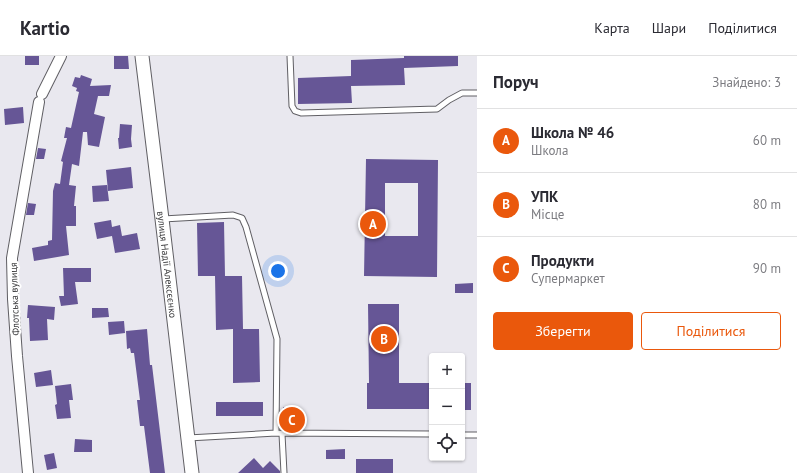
<!DOCTYPE html>
<html lang="uk">
<meta charset="utf-8">
<style>
:root{--surface:#fff;--page:#f7f7f7;--text:#2b2b33;--muted:#7c7c81;--line:#e1e1e2;--accent:#ea580c}
body{margin:0;font-family:"PT Sans",sans-serif;background:var(--page);color:var(--text)}
.controls{position:absolute;right:12px;bottom:12px;display:grid;overflow:hidden;border-radius:4px;box-shadow:0 1px 3px #0004}
.controls button{width:36px;height:36px;display:grid;place-items:center;padding:0;border:0;border-bottom:1px solid var(--line);background:var(--surface);color:var(--text);font:20px sans-serif}
.you{position:absolute;left:278px;top:215px;width:14px;height:14px;margin:-10px;border:3px solid #fff;border-radius:50%;background:#1a73e8;box-shadow:0 0 0 6px #1a73e833}
.badge{display:grid;place-items:center;width:26px;height:26px;border-radius:50%;background:var(--accent);color:#fff;font-size:13px;font-weight:700}
.pin{position:absolute;translate:-50% -50%;border:2px solid #fff;box-shadow:0 1px 4px #0006}
.list{margin:0;padding:0;list-style:none}
h2{display:flex;justify-content:space-between;align-items:center;height:52px;margin:0;padding:0 16px;font-size:17px}
h2 small{font-size:13px;font-weight:400;color:var(--muted)}
.list li{display:grid;grid-template-columns:26px 1fr auto;gap:12px;align-items:center;box-sizing:border-box;height:64px;padding:0 16px;border-top:1px solid var(--line)}
.list b{display:block;font-size:15px;white-space:nowrap}
.list p{margin:0;font-size:13px;white-space:nowrap;color:var(--muted)}
.list em{font-size:13px;font-style:normal;color:var(--muted)}
.actions{display:flex;gap:8px;padding:12px 16px}
.actions a{flex:1;padding:9px 0;border:1px solid var(--accent);border-radius:4px;text-align:center;font-size:14px;color:var(--accent)}
.actions .main{background:var(--accent);color:#fff}
.icon{flex:none;width:22px;height:22px;fill:none;stroke:currentColor;stroke-width:2;stroke-linecap:round;stroke-linejoin:round}
.map{position:relative;flex:none;width:477px;height:417px;overflow:hidden}
header{display:flex;align-items:center;gap:24px;box-sizing:border-box;height:56px;padding:0 20px;background:var(--surface);border-bottom:1px solid var(--line)}
header strong{font-size:19px}
nav{display:flex;gap:22px;margin-inline-start:auto;font-size:14px}
main{display:flex}
aside{flex:1;background:var(--surface)}
.map>svg:first-child{display:block}
.building{fill:#665696;fill-rule:evenodd}
.lines{fill:none;stroke-linecap:round;stroke-linejoin:round}
.service-casing{stroke:#605f64;stroke-width:7}
.minor-casing{stroke:#605f64;stroke-width:12}
.tertiary-casing{stroke:#605f64;stroke-width:15}
.service{stroke:#fff;stroke-width:5}
.minor{stroke:#fff;stroke-width:10}
.tertiary{stroke:#fff;stroke-width:13}
.labels{text-anchor:middle;stroke-width:4;stroke-linejoin:round;paint-order:stroke}
.street-label{font-size:10px;fill:#39393b;stroke:#fff}
</style>
<header>
<strong>Kartio</strong>
<nav><a>Карта</a><a>Шари</a><a>Поділитися</a></nav>
</header>
<main>
<div class="map">
<svg width="477" height="417" viewBox="0 0 477 417">
<rect width="100%" height="100%" fill="#e9e8ef"/>
<!-- building -->
<path class="building" d="M 25,0 L 39,0 L 39,9 L 25,9 Z
M 114,0 L 128,0 L 129,13 L 114,13 Z
M 404,0 L 458,0 L 458,10 L 404,12 L 405,29 L 351,30 L 352,47 L 298,48 L 298,22 L 351,20 L 351,4 L 404,2 Z
M 81,19 L 92,23 L 90,30 L 111,29 L 109,40 L 98,40 L 94,58 L 105,61 L 99,91 L 88,89 L 87,76 L 83,76 L 79,110 L 72,108 L 69,129 L 76,130 L 74,150 L 76,150 L 76,170 L 66,170 L 69,199 L 34,205 L 32,192 L 48,189 L 48,185 L 52,184 L 53,135 L 55,127 L 60,128 L 63,106 L 61,105 L 67,82 L 64,82 L 66,71 L 71,72 L 79,36 L 76,35 L 77,32 L 72,30 L 75,21 L 80,22 Z
M 23,51 L 24,67 L 5,69 L 4,53 Z
M 120,68 L 132,69 L 131,83 L 132,91 L 119,93 L 118,82 L 119,82 Z
M 38,92 L 46,93 L 44,103 L 36,103 Z
M 366,103 L 438,104 L 437,221 L 364,220 ZM 385,127 L 418,127 L 418,180 L 385,180 Z
M 131,111 L 133,132 L 108,135 L 106,114 Z
M 107,129 L 109,145 L 93,146 L 92,130 Z
M 28,147 L 36,148 L 34,159 L 26,159 Z
M 111,164 L 112,171 L 120,169 L 122,180 L 137,177 L 140,193 L 115,197 L 112,180 L 97,183 L 94,167 Z
M 224,166 L 225,220 L 242,220 L 243,273 L 259,273 L 260,326 L 233,327 L 233,273 L 216,274 L 215,220 L 198,220 L 197,167 Z
M 63,212 L 91,212 L 91,226 L 75,226 L 78,248 L 61,250 L 59,240 L 64,240 Z
M 473,227 L 473,237 L 455,237 L 455,228 Z
M 368,248 L 399,248 L 399,327 L 432,327 L 432,353 L 367,353 L 367,327 L 369,327 Z
M 28,249 L 55,251 L 54,264 L 47,263 L 48,284 L 30,285 L 29,262 L 27,262 Z
M 92,252 L 108,252 L 109,261 L 92,262 Z
M 124,265 L 125,277 L 109,279 L 108,266 Z
M 147,273 L 150,309 L 152,309 L 165,417 L 150,417 L 144,370 L 140,370 L 137,344 L 140,344 L 134,297 L 131,297 L 130,292 L 127,293 L 126,275 Z
M 51,314 L 53,329 L 36,331 L 34,317 Z
M 462,327 L 471,327 L 471,354 L 462,354 Z
M 71,328 L 73,344 L 69,344 L 71,362 L 57,363 L 55,349 L 57,348 L 55,330 Z
M 216,346 L 263,346 L 263,360 L 216,360 Z
M 283,351 L 295,351 L 295,356 L 300,356 L 300,365 L 283,366 Z
M 75,383 L 92,384 L 92,396 L 74,396 Z
M 345,393 L 345,403 L 326,403 L 326,394 Z
M 54,397 L 57,412 L 47,414 L 44,399 Z
M 254,402 L 263,412 L 270,405 L 280,415 L 280,417 L 238,417 Z
M 356,403 L 393,403 L 393,417 L 356,417 Z"/>
<g class="lines">
<defs>
<path id="service" d="M 290,0 L 292,50 L 295,55 L 301,57 L 437,53 L 449,44 L 462,37 L 477,37
M 163,163 L 233,159 L 242,162 L 246,171 L 277,283 L 276,377
M 282,378 L 284,417
M 462,379 L 477,379
M 188,382 L 276,377 L 432,378"/>
<path id="minor" d="M 42,38 L 61,0
M 28,417 L 17,300 L 13,243 L 12,202 L 39,46"/>
<g id="tertiary">
<path id="s1" d="M 142,0 L 162,163 L 192,417"/>
</g>
</defs>
<!-- service casing -->
<use href="#service" class="service-casing"/>
<!-- minor casing -->
<use href="#minor" class="minor-casing"/>
<!-- tertiary casing -->
<use href="#tertiary" class="tertiary-casing"/>
<!-- service -->
<use href="#service" class="service"/>
<!-- minor -->
<use href="#minor" class="minor"/>
<!-- tertiary -->
<use href="#tertiary" class="tertiary"/>
</g>
<g class="labels">
<!-- street labels -->
<g class="street-label">
<text dy="4" stroke="none"><textPath href="#s1" startOffset="210">вулиця Надії Алексєєнко</textPath></text>
<text transform="translate(14 243) rotate(-92)" y="4">Флотська вулиця</text>
</g>
</g>
</svg>
<div class="controls">
<button>+</button>
<button>−</button>
<button><svg class="icon" aria-label="locate" viewBox="0 0 24 24"><circle cx="12" cy="12" r="6"/><path d="M12 2v4M12 18v4M2 12h4M18 12h4"/></svg></button>
</div>
<div class="you"></div>
<div class="pin badge" style="left:373px;top:168px">A</div>
<div class="pin badge" style="left:384px;top:283px">B</div>
<div class="pin badge" style="left:292px;top:364px">C</div>
</div>
<aside>
<h2>Поруч<small>Знайдено: 3</small></h2>
<ul class="list">
<li><span class="badge">A</span><div><b>Школа № 46</b><p>Школа</p></div><em>60 m</em></li>
<li><span class="badge">B</span><div><b>УПК</b><p>Місце</p></div><em>80 m</em></li>
<li><span class="badge">C</span><div><b>Продукти</b><p>Супермаркет</p></div><em>90 m</em></li>
</ul>
<div class="actions"><a class="main">Зберегти</a><a>Поділитися</a></div>
</aside>
</main>
